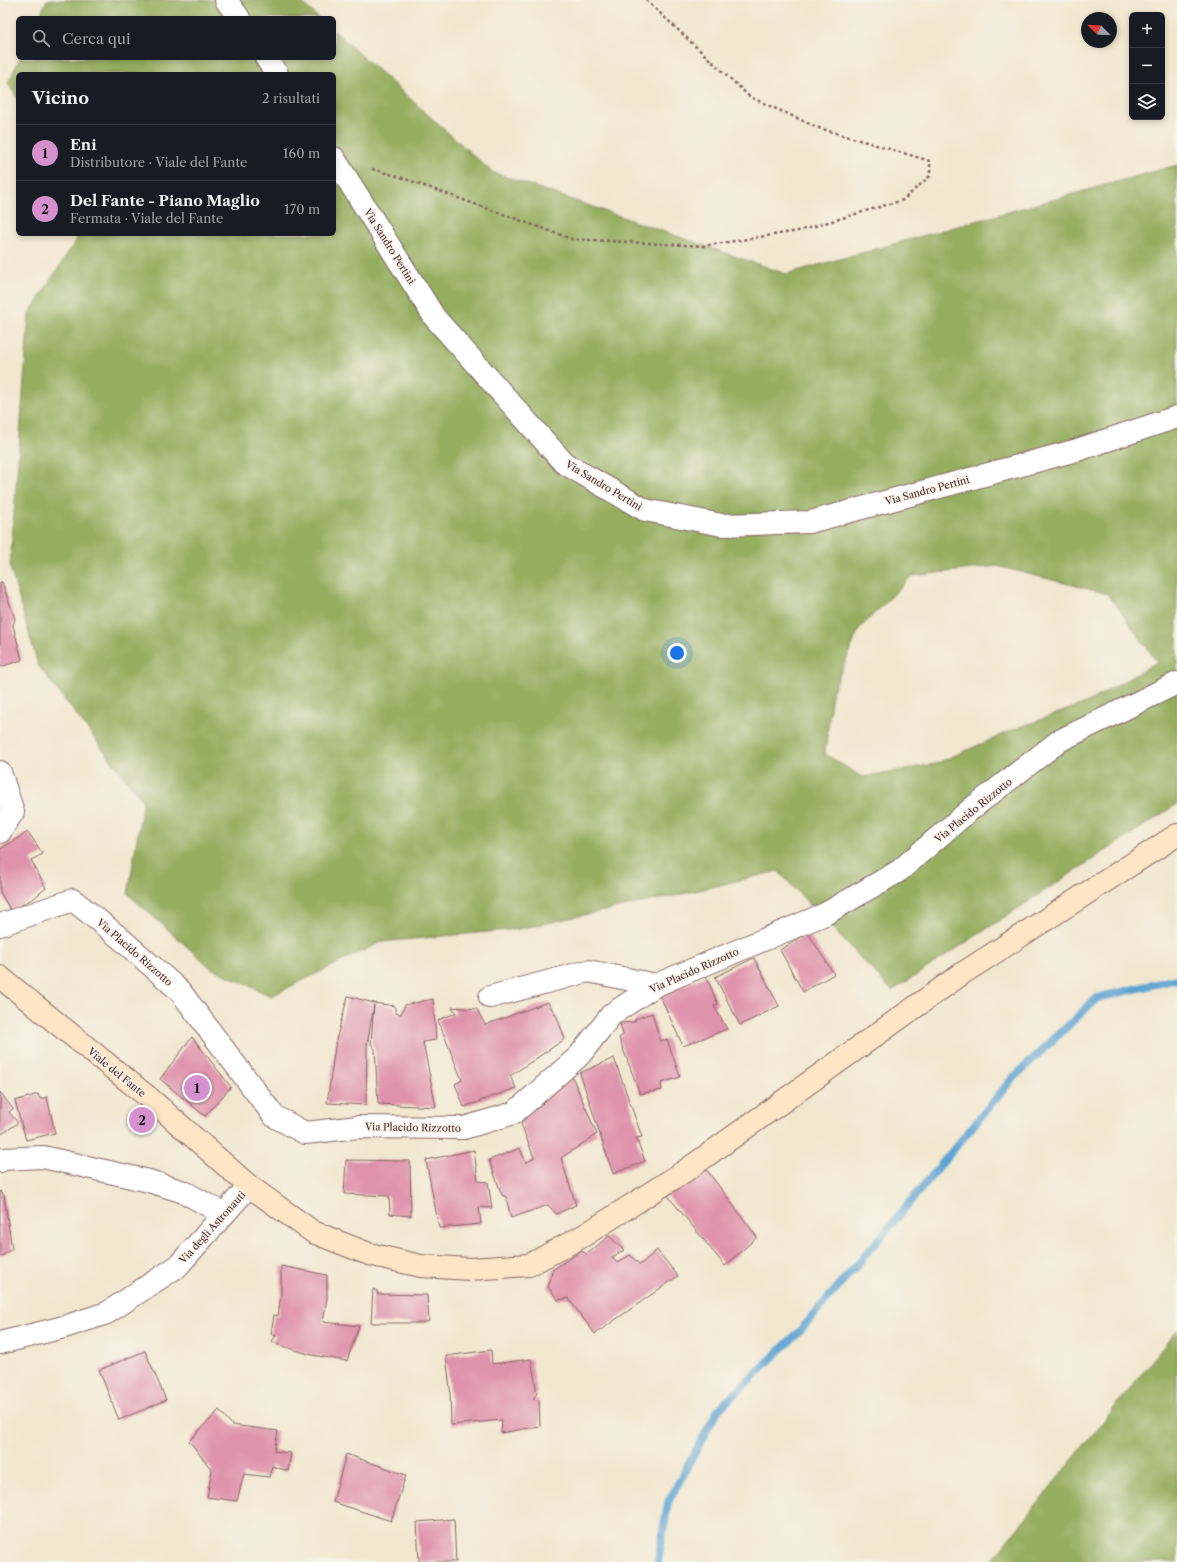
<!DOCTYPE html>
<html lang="it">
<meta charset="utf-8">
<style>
:root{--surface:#171b24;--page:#242831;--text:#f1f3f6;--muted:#9ea1a6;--line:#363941;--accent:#d690ce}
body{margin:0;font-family:"Libre Caslon Text",serif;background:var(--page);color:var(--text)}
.controls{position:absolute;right:12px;top:12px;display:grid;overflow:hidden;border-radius:6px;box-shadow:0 2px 6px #0003}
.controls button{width:36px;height:36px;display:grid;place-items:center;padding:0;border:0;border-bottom:1px solid var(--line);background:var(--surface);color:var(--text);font:20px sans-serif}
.compass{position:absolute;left:1081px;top:12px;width:36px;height:36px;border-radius:50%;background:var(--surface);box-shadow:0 2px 6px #0003;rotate:294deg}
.you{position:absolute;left:677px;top:653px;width:14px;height:14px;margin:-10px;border:3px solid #fff;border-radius:50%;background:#1a73e8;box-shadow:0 0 0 6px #1a73e833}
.badge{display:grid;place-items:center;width:26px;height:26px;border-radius:50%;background:var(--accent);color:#111;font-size:13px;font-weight:700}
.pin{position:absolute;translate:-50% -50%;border:2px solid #fff;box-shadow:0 1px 4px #0006}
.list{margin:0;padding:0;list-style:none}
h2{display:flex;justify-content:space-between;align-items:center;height:52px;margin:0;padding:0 16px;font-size:17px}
h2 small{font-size:13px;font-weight:400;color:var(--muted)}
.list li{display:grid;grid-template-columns:26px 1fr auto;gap:12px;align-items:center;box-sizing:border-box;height:56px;padding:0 16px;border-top:1px solid var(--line)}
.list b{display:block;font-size:15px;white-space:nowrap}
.list p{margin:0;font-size:13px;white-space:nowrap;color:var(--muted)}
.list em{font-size:13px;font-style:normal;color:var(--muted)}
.icon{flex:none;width:22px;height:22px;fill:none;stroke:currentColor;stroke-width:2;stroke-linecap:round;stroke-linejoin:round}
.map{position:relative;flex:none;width:1177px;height:1562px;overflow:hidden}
.search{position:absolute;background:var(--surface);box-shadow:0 2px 6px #0003;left:16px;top:16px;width:320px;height:44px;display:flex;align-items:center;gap:10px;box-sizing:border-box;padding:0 14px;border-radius:6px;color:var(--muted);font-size:15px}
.panel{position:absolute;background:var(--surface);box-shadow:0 2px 6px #0003;left:16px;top:72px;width:320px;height:164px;border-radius:6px}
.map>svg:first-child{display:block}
.forest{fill:#95ad5f;stroke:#706645;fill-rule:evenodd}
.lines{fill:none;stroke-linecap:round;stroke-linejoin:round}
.stream{stroke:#5ca2d2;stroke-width:8}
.building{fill:#df92ac}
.minor-casing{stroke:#846564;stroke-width:24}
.tertiary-casing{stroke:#846564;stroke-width:24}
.secondary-casing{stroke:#846564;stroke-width:24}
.path{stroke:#846564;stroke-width:2.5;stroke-dasharray:3 3;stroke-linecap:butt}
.minor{stroke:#fff;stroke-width:22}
.tertiary{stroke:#fff;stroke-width:22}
.secondary{stroke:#fde5c5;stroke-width:22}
.labels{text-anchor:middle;stroke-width:3;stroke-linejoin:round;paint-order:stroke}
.street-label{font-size:10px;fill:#4a1f2b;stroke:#f7f3e8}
</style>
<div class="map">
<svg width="1177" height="1562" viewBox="0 0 1177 1562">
<rect width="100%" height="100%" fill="#f7f3e8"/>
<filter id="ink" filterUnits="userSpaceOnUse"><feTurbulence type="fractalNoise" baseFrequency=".025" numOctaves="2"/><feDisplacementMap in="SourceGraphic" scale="8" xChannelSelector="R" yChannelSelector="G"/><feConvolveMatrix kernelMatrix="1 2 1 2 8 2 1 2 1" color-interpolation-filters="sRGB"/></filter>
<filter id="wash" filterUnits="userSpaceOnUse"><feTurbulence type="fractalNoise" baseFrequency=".012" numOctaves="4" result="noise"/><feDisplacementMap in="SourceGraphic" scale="16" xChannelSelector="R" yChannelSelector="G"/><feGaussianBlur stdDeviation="0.9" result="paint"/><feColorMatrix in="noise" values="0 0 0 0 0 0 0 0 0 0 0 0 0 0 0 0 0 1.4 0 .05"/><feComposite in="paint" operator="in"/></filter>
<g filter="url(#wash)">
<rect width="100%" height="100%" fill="#f1e7cf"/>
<!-- forest -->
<path class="forest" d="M 47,0 L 299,0 L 319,18 L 39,18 Z
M 334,31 L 492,172 L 786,274 L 1177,165 L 1177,804 L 892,991 L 778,871 L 678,895 L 519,929 L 381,942 L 271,996 L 211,968 L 128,894 L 143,801 L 38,665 L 10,567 L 29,314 L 77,239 L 77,234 L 334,234 L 334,74 L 18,74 L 18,100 L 8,83 L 20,58 L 334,58 ZM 997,566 L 1108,594 L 1157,662 L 1088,702 L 1018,728 L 935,764 L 862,777 L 825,754 L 832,693 L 859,629 L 912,576 Z
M 1177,1330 L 1177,1562 L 990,1562 Z"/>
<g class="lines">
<!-- stream -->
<path class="stream" d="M 658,1562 L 668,1502 L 718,1410 L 799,1332 L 891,1225 L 1012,1079 L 1097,998 L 1177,979"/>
</g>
<g id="blocks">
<!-- building -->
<path class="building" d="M 0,582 L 2,582 L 15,619 L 13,625 L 22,660 L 0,667 Z
M 28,832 L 43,854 L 31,860 L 46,888 L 34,898 L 11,911 L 0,892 L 0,862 L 1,861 L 0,849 Z
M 808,933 L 834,974 L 803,992 L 780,950 Z
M 754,958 L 779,1006 L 740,1025 L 715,977 Z
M 706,976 L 718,1004 L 714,1006 L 727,1029 L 683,1046 L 660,996 Z
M 348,996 L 374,1003 L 395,1006 L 395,1013 L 401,1014 L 405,1005 L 433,999 L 436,1040 L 423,1042 L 436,1107 L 378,1104 L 375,1049 L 371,1044 L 374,1005 L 367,1045 L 366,1105 L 327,1103 L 336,1040 Z
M 548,1002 L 557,1017 L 565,1039 L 510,1076 L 516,1088 L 464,1107 L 455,1084 L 462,1080 L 438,1020 L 456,1013 L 452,1007 L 477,1009 L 485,1025 Z
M 652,1013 L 660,1041 L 667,1039 L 680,1077 L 661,1083 L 662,1090 L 640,1094 L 619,1038 L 623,1035 L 620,1023 L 635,1022 L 635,1019 Z
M 192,1037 L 231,1087 L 205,1116 L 160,1079 Z
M 614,1058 L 642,1137 L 636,1138 L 645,1161 L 613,1174 L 580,1073 Z
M 571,1074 L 597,1134 L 561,1158 L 576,1205 L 556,1214 L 548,1205 L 511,1218 L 506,1197 L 502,1195 L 489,1160 L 520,1148 L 526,1163 L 534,1158 L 520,1121 Z
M 0,1092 L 13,1109 L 9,1112 L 18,1123 L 0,1135 Z
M 38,1094 L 40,1099 L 47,1097 L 55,1133 L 26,1140 L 15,1101 Z
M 474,1150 L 478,1181 L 488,1182 L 492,1208 L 479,1207 L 481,1224 L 439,1228 L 426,1160 Z
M 346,1160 L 410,1161 L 411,1216 L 390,1214 L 389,1196 L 344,1194 Z
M 706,1169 L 757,1237 L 725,1266 L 668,1196 Z
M 0,1191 L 4,1195 L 12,1249 L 0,1257 Z
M 609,1236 L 624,1250 L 612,1257 L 617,1263 L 630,1255 L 640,1265 L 657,1250 L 678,1276 L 595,1334 L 568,1298 L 558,1300 L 548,1287 L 551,1278 L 552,1270 L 581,1251 L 587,1254 Z
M 281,1266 L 327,1275 L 327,1298 L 323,1322 L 359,1326 L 347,1361 L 312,1355 L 279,1345 L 272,1341 L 276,1336 L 271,1334 L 274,1315 L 278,1316 L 281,1293 Z
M 373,1289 L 377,1291 L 377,1294 L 427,1295 L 429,1321 L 422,1323 L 371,1323 Z
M 491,1350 L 492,1364 L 531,1359 L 537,1393 L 533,1399 L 539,1400 L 540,1426 L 501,1433 L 502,1420 L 451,1425 L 450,1388 L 446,1356 Z
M 145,1351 L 166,1400 L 119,1420 L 99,1370 Z
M 219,1410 L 232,1425 L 278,1431 L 274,1451 L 291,1453 L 288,1471 L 272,1466 L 269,1477 L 244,1474 L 237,1501 L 207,1497 L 212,1470 L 189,1441 Z
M 346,1454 L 406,1475 L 391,1521 L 333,1502 Z
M 454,1519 L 456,1562 L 419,1562 L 417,1522 Z"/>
</g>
</g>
<g filter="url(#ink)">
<use href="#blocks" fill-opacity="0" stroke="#846564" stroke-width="1"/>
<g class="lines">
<defs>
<path id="minor" d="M 0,772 L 13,812 L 0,832
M 0,925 L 73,900 L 120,938 L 180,991 L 274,1116 L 305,1133 L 358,1127 L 464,1128 L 514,1113 L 579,1056 L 612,1014 L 656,985 L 825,914 L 899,871 L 971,809 L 1059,741 L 1177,683
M 490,997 L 588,971 L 656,985
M 0,1161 L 3,1159 L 43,1157 L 149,1181 L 184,1192 L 224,1214"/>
<path id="tertiary" d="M 226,0 L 239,18
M 266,58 L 277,74
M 334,158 L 435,318 L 564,463 L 645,510 L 722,525 L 810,522 L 1077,450 L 1177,417
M 0,1343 L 64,1327 L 107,1313 L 178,1266 L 249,1186"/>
<path id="secondary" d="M 0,977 L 148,1097 L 249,1186 L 313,1232 L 369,1254 L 421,1266 L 470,1269 L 529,1265 L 583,1236 L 685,1171 L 963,973 L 1177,835"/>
</defs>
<!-- minor casing -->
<use href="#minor" class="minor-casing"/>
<!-- tertiary casing -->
<use href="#tertiary" class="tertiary-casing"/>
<!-- secondary casing -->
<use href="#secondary" class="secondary-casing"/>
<!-- path -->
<path class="path" d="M 372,169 L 397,176 L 572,239 L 703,246 L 798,231 L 903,200 L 930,176 L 930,161 L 819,128 L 750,97 L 646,0"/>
<!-- minor -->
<use href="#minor" class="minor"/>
<!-- tertiary -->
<use href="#tertiary" class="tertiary"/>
<!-- secondary -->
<use href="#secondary" class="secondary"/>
</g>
</g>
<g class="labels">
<!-- street labels -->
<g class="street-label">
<text transform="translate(390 246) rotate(58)" y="4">Via Sandro Pertini</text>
<text transform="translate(604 485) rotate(31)" y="4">Via Sandro Pertini</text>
<text transform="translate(927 490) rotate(-15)" y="4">Via Sandro Pertini</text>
<text transform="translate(973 810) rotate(-39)" y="4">Via Placido Rizzotto</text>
<text transform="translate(135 952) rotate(41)" y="4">Via Placido Rizzotto</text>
<text transform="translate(694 970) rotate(-24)" y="4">Via Placido Rizzotto</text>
<text transform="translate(117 1072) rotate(39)" y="4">Viale del Fante</text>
<text transform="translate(413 1127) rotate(1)" y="4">Via Placido Rizzotto</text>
<text transform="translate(212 1227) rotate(-48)" y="4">Via degli Astronauti</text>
</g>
</g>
</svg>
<div class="controls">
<button>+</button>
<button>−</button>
<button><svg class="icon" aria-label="layers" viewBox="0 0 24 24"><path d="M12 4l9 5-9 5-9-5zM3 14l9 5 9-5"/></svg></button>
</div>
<svg class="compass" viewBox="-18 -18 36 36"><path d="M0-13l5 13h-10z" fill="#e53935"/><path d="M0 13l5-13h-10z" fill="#9ea1a6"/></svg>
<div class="you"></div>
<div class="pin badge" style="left:197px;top:1088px">1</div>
<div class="pin badge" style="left:142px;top:1120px">2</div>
<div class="search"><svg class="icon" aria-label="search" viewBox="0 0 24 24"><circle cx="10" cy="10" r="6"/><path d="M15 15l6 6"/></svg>Cerca qui</div>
<section class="panel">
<h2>Vicino<small>2 risultati</small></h2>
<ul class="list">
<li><span class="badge">1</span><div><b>Eni</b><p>Distributore · Viale del Fante</p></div><em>160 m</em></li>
<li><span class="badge">2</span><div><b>Del Fante - Piano Maglio</b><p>Fermata · Viale del Fante</p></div><em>170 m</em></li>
</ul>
</section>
</div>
